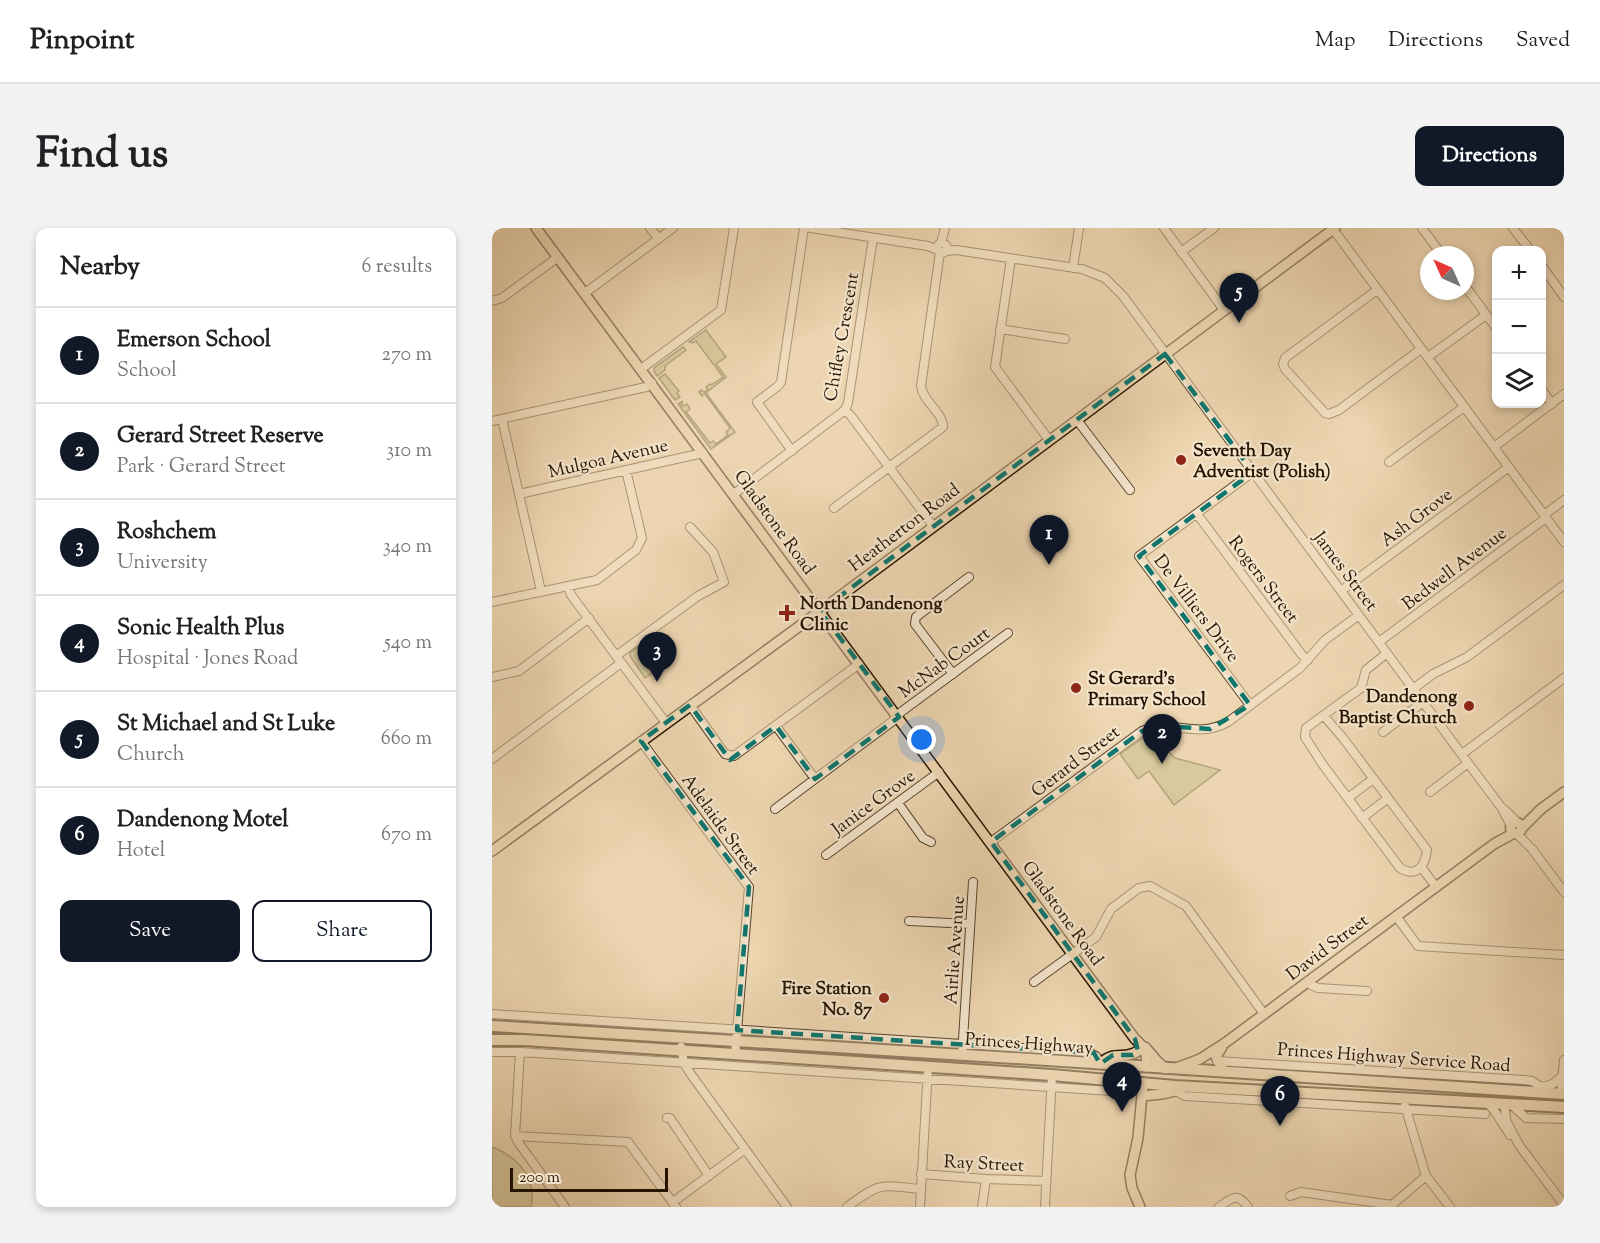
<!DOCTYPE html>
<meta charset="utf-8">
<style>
:root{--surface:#fff;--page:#f2f2f2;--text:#202124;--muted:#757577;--line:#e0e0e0;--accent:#111827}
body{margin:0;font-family:"Sorts Mill Goudy",serif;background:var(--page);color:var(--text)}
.controls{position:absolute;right:18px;top:18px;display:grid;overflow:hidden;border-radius:12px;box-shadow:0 3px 9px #0003}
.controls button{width:54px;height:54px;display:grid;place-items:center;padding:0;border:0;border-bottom:2px solid var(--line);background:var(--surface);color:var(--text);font:30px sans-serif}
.compass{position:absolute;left:928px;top:18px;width:54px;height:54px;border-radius:50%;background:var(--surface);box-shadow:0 3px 9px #0003;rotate:315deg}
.scale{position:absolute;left:18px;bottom:15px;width:158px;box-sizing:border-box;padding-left:6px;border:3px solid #271400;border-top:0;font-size:16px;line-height:21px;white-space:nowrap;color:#271400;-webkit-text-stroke:4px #f3e4cc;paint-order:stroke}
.you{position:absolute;left:430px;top:512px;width:21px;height:21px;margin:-15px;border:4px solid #fff;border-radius:50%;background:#1a73e8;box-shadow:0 0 0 9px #1a73e833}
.badge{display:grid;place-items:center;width:39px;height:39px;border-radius:50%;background:var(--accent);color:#fff;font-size:20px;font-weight:700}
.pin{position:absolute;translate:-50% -50px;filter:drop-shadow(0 2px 3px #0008)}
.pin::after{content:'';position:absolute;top:32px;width:21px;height:18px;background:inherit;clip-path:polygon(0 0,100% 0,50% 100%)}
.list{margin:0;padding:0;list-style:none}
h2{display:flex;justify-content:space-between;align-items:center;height:78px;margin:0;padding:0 24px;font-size:26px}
h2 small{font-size:20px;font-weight:400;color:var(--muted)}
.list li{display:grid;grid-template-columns:39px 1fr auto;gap:18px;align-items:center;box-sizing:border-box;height:96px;padding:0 24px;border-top:2px solid var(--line)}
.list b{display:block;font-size:22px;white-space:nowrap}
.list p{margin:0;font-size:20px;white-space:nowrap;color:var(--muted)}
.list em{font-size:20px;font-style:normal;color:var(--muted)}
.actions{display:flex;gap:12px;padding:18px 24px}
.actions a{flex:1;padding:14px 0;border:2px solid var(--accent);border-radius:12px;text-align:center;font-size:21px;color:var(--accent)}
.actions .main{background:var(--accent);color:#fff}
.icon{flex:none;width:33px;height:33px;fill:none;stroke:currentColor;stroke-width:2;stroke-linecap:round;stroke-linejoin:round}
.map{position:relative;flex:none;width:1072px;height:979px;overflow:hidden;border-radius:12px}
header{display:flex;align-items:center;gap:36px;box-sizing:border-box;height:84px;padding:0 30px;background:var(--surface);border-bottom:2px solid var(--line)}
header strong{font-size:28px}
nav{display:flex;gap:33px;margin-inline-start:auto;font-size:21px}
.intro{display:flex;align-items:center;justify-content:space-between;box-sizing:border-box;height:144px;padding:0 36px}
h1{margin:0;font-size:42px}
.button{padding:15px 27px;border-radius:12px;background:var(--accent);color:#fff;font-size:21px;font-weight:700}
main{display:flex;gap:36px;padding:0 36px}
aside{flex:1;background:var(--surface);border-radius:12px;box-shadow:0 3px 9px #0003}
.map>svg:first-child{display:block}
.green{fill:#bebc87;stroke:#726844;stroke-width:1.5}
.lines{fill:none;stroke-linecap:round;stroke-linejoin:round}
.minor-casing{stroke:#58442c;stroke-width:10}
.major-casing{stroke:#271400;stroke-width:12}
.highway-casing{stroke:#271400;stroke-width:14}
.minor{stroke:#f3e4cc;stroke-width:8}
.major{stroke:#edd6b1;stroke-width:9}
.highway{stroke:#edd6b1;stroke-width:10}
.marked{fill:none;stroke:#0f766e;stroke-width:4.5;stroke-dasharray:12 8;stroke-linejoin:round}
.poi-dot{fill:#8f2418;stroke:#f3e4cc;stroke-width:2}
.labels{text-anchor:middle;stroke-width:4.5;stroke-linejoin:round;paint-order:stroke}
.street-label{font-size:18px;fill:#271400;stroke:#f3e4cc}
.poi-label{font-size:18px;font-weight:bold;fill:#271400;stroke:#f3e4cc;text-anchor:start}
</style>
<header>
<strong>Pinpoint</strong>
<nav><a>Map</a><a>Directions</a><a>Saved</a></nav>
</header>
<div class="intro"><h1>Find us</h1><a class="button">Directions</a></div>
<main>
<aside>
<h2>Nearby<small>6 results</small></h2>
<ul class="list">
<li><span class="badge">1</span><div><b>Emerson School</b><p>School</p></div><em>270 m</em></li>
<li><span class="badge">2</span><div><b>Gerard Street Reserve</b><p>Park · Gerard Street</p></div><em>310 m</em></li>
<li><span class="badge">3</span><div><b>Roshchem</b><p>University</p></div><em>340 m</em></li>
<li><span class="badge">4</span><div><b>Sonic Health Plus</b><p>Hospital · Jones Road</p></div><em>540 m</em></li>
<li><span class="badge">5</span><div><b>St Michael and St Luke</b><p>Church</p></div><em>660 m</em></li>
<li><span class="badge">6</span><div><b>Dandenong Motel</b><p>Hotel</p></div><em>670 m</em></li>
</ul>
<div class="actions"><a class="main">Save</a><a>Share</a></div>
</aside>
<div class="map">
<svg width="1072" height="979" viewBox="0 0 1072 979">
<rect width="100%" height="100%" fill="#edd6b1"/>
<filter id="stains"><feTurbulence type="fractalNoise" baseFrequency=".00333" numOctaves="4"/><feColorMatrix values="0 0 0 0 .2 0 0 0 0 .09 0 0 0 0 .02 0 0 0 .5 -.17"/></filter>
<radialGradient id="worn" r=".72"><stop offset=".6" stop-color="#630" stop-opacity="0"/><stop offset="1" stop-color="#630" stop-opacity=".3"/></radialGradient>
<!-- green -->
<path class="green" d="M 214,102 L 234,129 L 224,136 L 234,149 L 214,165 L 243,204 L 219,221 L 186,176 L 191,173 L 189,176 L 190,178 L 195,176 L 198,181 L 194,184 L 218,215 L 221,213 L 224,216 L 236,207 L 234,204 L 238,200 L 213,166 L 210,168 L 207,164 L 209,162 L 212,164 L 216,161 L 214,159 L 218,156 L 219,157 L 231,149 L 204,113 L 201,115 L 197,114 Z
M 191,119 L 194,122 L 173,138 L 173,142 L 165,148 L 162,143 L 162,140 Z
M 173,146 L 187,163 L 185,165 L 188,169 L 183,172 L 167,150 Z
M 155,412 L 173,436 L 153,450 L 138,428 L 138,425 Z
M 659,506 L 683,530 L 728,542 L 682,577 L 657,543 L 646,551 L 628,526 L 648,512 Z
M 0,919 C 26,929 45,950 39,979 L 0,979 Z"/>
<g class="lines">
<defs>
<path id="minor" d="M 158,0 L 167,11
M 319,0 L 436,18 L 446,22
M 672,0 L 732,82
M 930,0 L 950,27
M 1021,0 L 1038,22
M 841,1 L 1072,314
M 449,15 L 453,0
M445 20a5 5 0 1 1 10 0a5 5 0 1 1-10 0Z
M 454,23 L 464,22 L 590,41 L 613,50 L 631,68 L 976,535 L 1009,579 L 1019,598
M 689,24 L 722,0
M 519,31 L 503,139 L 557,212
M 1050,38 L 1072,69
M 581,40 L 587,0
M 973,58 L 1005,101
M 885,62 L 793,130 L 791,136 L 793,141 L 833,185 L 837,186 L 847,182 L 929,121
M 93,65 L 181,0
M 0,73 L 10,70 L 66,29
M 508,101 L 573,111
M 936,129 L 994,87
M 149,141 L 229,82 L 242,0
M 1050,162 L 1060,176
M 353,182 L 359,188 L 441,298
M 10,191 L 49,363
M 585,192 L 638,262
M 0,193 L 154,159 L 160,155
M 1002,219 L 1072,166
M 300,223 L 265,174 L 286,158 L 289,154 L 312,0
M 897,234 L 972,179
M 27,266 L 211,225
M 242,266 L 353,182 L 356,175 L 381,10
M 342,280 L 451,199 C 451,184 431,174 429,158 L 448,24
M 705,286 L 810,427 L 816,432
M 1052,287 L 1072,272
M 76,358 L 79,367 L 174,495
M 849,363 L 1017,239
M 0,374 L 105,352 L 144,322 L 150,310 L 134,242
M 887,414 L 1054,290
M 124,428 L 206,368 L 232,354 L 221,324 L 198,299
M 461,446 L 423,396 L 424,389 L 477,349
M 0,449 L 27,443 L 97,390
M 921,461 L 941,446 L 975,429 L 1072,357
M 198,477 L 233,526 L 242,528 L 367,436
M 758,477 L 647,328 L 761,244
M 832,488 L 851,510 L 935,622 C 933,638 925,650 908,640 L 831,537 L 813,509 L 814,500 L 869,460 L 874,442 L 895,425
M 284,498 L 323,551 L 401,493 L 409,484 L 516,405
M 891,504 L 931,474
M 149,513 L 257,659 L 243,827
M 970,526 L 1072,450
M 0,531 L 129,435
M 938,564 L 976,535
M 856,570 L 881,551
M 406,575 L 431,610 L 439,614
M 283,581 L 323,551
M 1013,582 L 1025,594
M 870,590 L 895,571
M 1024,605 L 1040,621 L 1072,664
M 499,614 L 650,503 C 682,490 703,512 736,494 L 808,440 L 833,412 L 867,387
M 334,627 L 447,544
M 930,640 L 944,659
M 904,688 L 926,718 L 1072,727
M 417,693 L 478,696
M 816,753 L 819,757 L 826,760 L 875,763
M 542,754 L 604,709 L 619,681 L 647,660 L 658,658 L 694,678 L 772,786
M 0,786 L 596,824 L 604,828 L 608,836
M 189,819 L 192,835 L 198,845 L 295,979
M 0,824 L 28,824 L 619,863 L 630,862 L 640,855
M 28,824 L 23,908 L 26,914 L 73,979
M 470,827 L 481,654
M 725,833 L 1032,852 L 1040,853 L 1049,859 L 1061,856 L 1071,847 L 1072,849
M 683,863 L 693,868 L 993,886
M 1069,866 L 1072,832
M 995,875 L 1002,882 L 1018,907
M 1010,876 L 1013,880 L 1014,892 L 1027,917 L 1072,977
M 1020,877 L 1034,890 L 1072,891
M 913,878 L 934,948 L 958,979
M 175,890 L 178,890 L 217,948
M 23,908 L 136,914 L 184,979
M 429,946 L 494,951 L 554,953
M 798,968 L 809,964 L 900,977 L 934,948
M 181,974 L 253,921
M 355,979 C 389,954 387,957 428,961
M 428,979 L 436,840
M 490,979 L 494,951
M 553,979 L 560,847
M 727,979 C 740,970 745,964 756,979"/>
<path id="major" d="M 44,0 L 643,811 C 653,819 656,827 654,839
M1018.5 600a5.5 5.5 0 1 1 11 0a5.5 5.5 0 1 1-11 0Z
M 1030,600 L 1049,581 L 1072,564
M 0,623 L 335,378 L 843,0
M 653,819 L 666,834 L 674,841
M 730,819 L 724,829 L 732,844
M 608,836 C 622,821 632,833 646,823
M 684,840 L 708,831 L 733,815 L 1002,616 L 1022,605
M 650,868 L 670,866 L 683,863 L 683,858
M 648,979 L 640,960 L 638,947 L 646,910 L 651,856"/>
<path id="highway" d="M 0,798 L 555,832 L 1072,866
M 0,812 L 32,812 L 560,847 L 683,858 L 1072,879"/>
</defs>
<!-- minor casing -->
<use href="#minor" class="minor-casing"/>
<!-- major casing -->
<use href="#major" class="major-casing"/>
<!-- highway casing -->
<use href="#highway" class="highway-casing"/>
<!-- minor -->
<use href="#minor" class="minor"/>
<!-- major -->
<use href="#major" class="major"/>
<!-- highway -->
<use href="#highway" class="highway"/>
</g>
<!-- marked area -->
<path d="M0 0H1072V979H0ZM 673,126 L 761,244 L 647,328 L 758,477 L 718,501 L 672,498 L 650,503 L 499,614 L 643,811 L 646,823 L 641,827 L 621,827 L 608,836 L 602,825 L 245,802 L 257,659 L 149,513 L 198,477 L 238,532 L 284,498 L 323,551 L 407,489 L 328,383 Z" fill="#edd6b1" fill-opacity=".55" fill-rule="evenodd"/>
<path class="marked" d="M 673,126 L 761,244 L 647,328 L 758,477 L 718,501 L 672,498 L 650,503 L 499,614 L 643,811 L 646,823 L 641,827 L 621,827 L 608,836 L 602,825 L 245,802 L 257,659 L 149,513 L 198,477 L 238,532 L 284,498 L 323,551 L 407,489 L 328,383 Z"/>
<!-- markers -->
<g class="poi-dot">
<circle cx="689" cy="232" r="6"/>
<path d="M292 376h6v6h6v6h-6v6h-6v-6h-6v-6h6z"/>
<circle cx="584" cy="460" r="6"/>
<circle cx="977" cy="478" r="6"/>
<circle cx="392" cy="770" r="6"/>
</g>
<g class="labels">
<!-- street labels -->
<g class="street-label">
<text transform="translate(349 109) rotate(-80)" y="6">Chifley Crescent</text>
<text transform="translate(116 230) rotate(-13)" y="6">Mulgoa Avenue</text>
<text transform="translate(924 289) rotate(-37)" y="6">Ash Grove</text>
<text transform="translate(283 294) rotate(54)" y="6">Gladstone Road</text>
<text transform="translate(412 299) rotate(-37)" y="6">Heatherton Road</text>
<text transform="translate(962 340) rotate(-37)" y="6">Bedwell Avenue</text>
<text transform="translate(854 343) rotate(53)" y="6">James Street</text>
<text transform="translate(772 351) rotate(53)" y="6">Rogers Street</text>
<text transform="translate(705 380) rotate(53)" y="6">De Villiers Drive</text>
<text transform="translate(452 434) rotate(-36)" y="6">McNab Court</text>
<text transform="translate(583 533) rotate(-37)" y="6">Gerard Street</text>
<text transform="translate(381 574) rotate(-36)" y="6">Janice Grove</text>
<text transform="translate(229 596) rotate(54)" y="6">Adelaide Street</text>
<text transform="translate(571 685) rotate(54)" y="6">Gladstone Road</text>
<text transform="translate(835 719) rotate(-37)" y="6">David Street</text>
<text transform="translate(462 722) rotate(-86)" y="6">Airlie Avenue</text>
<text transform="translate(537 815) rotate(4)" y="6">Princes Highway</text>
<text transform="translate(902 829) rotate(4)" y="6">Princes Highway Service Road</text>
<text transform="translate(492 935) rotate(3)" y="6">Ray Street</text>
</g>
<!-- poi labels -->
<g class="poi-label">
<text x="701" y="228">Seventh Day<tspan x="701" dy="21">Adventist (Polish)</tspan></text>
<text x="308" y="381">North Dandenong<tspan x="308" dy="21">Clinic</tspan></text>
<text x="596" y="456">St Gerard's<tspan x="596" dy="21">Primary School</tspan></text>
<text x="965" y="474" text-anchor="end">Dandenong<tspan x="965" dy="21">Baptist Church</tspan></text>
<text x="380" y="766" text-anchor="end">Fire Station<tspan x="380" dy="21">No. 87</tspan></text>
</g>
</g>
<rect width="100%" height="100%" filter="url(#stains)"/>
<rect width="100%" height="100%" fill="url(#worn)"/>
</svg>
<div class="controls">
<button>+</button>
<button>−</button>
<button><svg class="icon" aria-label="layers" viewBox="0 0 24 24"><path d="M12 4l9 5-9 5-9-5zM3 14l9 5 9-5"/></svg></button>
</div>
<svg class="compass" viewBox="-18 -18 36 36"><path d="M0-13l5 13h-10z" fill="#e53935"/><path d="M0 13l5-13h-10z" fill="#757577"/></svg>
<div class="scale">200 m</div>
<div class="you"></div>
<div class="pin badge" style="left:557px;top:337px">1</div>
<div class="pin badge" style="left:670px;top:536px">2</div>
<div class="pin badge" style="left:165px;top:454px">3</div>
<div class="pin badge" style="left:630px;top:884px">4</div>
<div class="pin badge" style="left:747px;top:95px">5</div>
<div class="pin badge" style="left:788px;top:898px">6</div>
</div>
</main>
